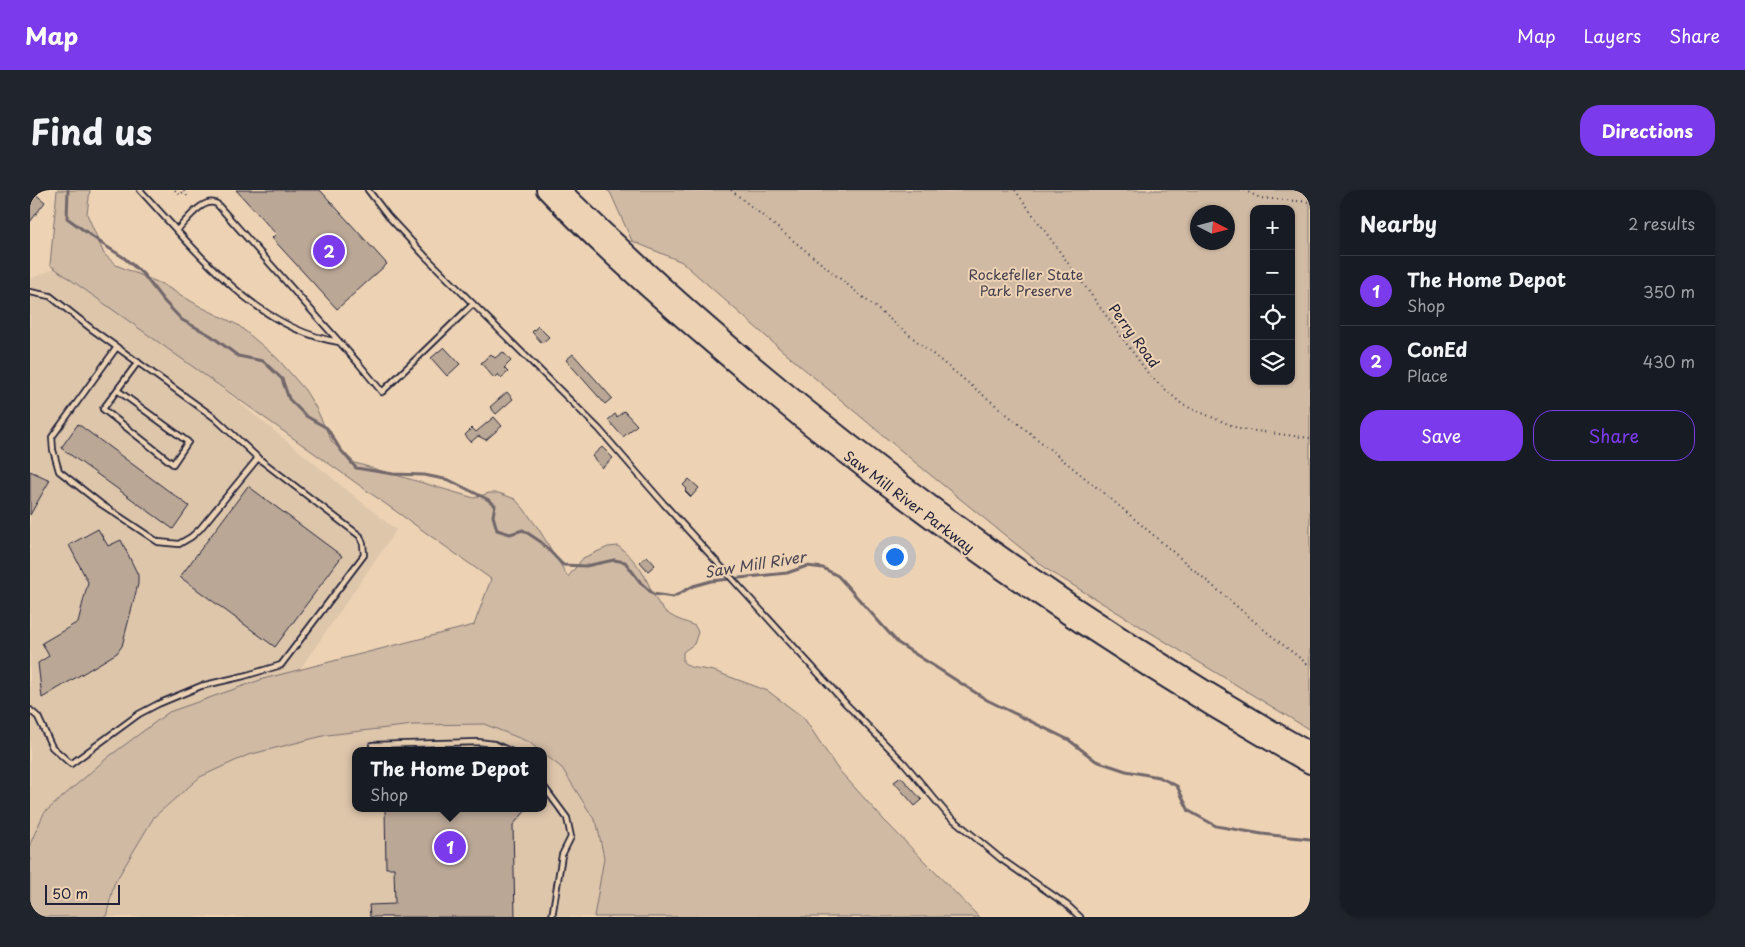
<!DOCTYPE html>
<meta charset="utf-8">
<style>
:root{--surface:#171b24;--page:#20242c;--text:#f1f3f6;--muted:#9ea1a6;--line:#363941;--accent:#7c3aed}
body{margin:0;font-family:"Playpen Sans",sans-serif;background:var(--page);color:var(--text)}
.controls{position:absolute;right:15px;top:15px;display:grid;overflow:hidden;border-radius:10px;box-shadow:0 1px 4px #0004}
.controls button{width:45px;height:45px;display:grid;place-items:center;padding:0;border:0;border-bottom:1px solid var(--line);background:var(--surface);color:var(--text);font:25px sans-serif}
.compass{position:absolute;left:1160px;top:15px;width:45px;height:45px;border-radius:50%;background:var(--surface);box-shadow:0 1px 4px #0004;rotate:96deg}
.scale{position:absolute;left:15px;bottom:12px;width:75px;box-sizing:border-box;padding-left:5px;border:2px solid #22223b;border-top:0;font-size:14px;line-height:18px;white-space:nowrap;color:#22223b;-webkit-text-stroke:4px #edd3b4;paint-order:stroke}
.you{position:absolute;left:864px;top:366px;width:18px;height:18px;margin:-12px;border:4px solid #fff;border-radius:50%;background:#1a73e8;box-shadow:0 0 0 8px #1a73e833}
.badge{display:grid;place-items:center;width:32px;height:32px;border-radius:50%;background:var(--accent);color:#fff;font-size:16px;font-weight:700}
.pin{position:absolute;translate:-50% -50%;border:2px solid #fff;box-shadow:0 1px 5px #0006}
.popup{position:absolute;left:322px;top:557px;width:195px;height:65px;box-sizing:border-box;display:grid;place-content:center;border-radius:10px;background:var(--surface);filter:drop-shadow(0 1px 4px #0005);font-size:16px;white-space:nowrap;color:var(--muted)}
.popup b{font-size:19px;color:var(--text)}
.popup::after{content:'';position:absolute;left:50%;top:100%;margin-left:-10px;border:10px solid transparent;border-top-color:var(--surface)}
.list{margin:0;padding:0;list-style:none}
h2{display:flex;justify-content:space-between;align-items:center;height:65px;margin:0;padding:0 20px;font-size:21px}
h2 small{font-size:16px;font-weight:400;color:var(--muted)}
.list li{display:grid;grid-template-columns:32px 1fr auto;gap:15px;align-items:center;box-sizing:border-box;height:70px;padding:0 20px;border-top:1px solid var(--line)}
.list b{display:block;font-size:19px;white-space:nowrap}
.list p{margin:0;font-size:16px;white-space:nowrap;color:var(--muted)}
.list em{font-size:16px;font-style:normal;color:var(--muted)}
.actions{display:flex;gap:10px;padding:15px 20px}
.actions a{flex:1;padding:11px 0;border:1px solid var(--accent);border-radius:20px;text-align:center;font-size:18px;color:var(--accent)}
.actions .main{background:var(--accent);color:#fff}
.icon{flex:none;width:28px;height:28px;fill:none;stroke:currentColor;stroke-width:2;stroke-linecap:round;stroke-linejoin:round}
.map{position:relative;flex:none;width:1280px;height:727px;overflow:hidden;border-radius:20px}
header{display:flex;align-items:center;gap:30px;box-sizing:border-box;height:70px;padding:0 25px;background:var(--accent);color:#fff}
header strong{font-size:24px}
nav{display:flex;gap:28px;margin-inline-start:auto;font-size:18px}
.intro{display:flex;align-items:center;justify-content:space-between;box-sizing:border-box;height:120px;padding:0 30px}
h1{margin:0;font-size:35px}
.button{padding:12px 22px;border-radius:20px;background:var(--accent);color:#fff;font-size:18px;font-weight:700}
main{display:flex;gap:30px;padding:0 30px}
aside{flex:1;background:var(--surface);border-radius:20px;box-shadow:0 1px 4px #0004}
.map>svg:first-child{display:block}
.built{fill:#dec6ab}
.green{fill:#d0baa3;stroke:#796e6f;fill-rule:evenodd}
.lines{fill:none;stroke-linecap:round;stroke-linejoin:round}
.stream{stroke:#71666a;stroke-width:3}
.building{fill:#baa796;stroke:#22223b}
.lane-casing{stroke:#22223b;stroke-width:8}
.highway-casing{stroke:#22223b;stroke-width:20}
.path{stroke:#22223b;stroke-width:2;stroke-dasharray:1 4;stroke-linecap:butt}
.lane{stroke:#edd3b4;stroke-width:4.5}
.highway{stroke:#edd3b4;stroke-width:16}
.labels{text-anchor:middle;stroke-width:4;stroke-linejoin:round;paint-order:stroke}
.park-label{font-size:14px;fill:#454050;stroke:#edd3b4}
.street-label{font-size:14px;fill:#22223b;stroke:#edd3b4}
.water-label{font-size:15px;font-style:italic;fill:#494452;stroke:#edd3b4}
</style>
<header>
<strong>Map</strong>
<nav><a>Map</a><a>Layers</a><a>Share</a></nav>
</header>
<div class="intro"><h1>Find us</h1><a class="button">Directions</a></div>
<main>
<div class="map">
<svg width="1280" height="727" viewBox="0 0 1280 727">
<rect width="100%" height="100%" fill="#edd3b4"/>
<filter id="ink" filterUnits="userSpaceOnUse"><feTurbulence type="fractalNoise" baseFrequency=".02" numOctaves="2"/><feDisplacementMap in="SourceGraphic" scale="10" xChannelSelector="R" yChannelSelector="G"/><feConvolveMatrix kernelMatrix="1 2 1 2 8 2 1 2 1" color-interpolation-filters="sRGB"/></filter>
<g filter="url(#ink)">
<!-- built -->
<path class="built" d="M 38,73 L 366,340 L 262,491 L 15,656 L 0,651 L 0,89 Z
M 454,534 L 499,552 L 510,561 L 326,561 L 326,618 L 514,618 L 514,564 L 532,578 L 567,634 L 574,668 L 564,727 L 76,727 L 84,694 L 124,627 L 170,587 L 218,565 L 297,545 L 383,535 Z"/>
<!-- green -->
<path class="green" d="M 27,0 L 60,0 L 57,24 L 74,64 L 86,75 L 132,94 L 171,117 L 208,135 L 247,168 L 275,200 L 286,218 L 302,252 L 325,273 L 444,308 L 459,303 L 469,303 L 485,309 L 494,319 L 508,338 L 538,387 L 553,368 L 578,357 L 588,356 C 597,363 606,372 612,382 C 621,396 625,416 640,425 C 647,430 657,432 665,436 L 668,442 L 664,454 L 653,462 L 653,472 L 660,477 L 684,481 L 738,501 L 774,528 L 807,578 L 854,630 L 949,727 L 564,727 L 574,668 L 567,634 L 532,578 L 514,564 L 514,561 L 510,561 L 499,552 L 454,534 L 383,535 L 297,545 L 218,565 L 170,587 L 124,627 L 84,694 L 76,727 L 0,727 L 0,654 L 14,623 L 77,568 L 139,522 L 233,489 L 444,435 L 461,389 L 20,75 Z
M 576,0 L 1280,0 L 1280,540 L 1018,380 L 887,274 L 748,157 L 652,72 L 602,51 L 580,2 ZM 1224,19 L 1261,19 L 1261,191 L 1224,191 ZM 1198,22 L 1198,52 L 1168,52 L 1168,22 Z"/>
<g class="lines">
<!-- stream -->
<path class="stream" d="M 38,0 L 37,28 L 74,55 L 93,67 L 113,84 L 133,110 L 152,130 L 180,145 L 208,166 L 233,171 L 252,189 L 259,209 L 276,226 L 297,238 L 310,259 L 326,278 L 363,284 L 394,285 L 419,290 L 457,309 L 465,315 L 463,326 L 467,340 L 480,344 L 493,340 L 511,352 L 533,375 L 556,376 L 584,370 L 595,372 L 611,393 L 623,404 L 643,407 L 663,396 L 681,391 L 757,383 L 777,376 L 793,378 L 808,386 L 868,453 L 957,510 L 1039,550 L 1066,571 L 1096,581 L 1129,587 L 1147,596 L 1159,621 L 1186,636 L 1232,644 L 1280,649"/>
</g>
<!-- building -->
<path class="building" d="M 206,0 L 290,0 L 357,74 L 307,119 L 242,48 L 246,44 Z
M 4,3 L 15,12 L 0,32 L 0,8 Z
M 508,136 L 519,147 L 512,153 L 502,142 Z
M 414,157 L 430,174 L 417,186 L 401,168 Z
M 473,162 L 481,171 L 474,178 L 478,182 L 471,188 L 468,184 L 464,188 L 451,173 L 461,164 L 465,168 Z
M 543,164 L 582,208 L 575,214 L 536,170 Z
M 477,202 L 483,209 L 466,224 L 460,217 Z
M 594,221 L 607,235 L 593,247 L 578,230 L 585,224 L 587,227 Z
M 464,227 L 472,236 L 456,250 L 448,246 L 441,252 L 435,245 L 442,238 L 446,242 Z
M 48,234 L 159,316 L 143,339 L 31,258 Z
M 572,257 L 583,268 L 572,278 L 562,266 Z
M 0,281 L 20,290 L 0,325 Z
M 659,289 L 669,298 L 661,307 L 655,301 L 657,299 L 653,295 Z
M 218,296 L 312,366 L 245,457 L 150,387 Z
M 68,339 L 78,356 L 91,350 L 108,385 L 108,394 L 92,456 L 87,463 L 12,508 L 8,473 L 19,466 L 12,453 L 48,432 L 58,392 L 39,355 Z
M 617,366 L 625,375 L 618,381 L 610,372 Z
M 871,587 L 892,610 L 885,616 L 864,592 Z
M 355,618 L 498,618 L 483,635 L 485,727 L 340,727 L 339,715 L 365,714 L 364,678 L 356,678 Z"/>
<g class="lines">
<defs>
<path id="lane" d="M 110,0 C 165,59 225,139 309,152
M 338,0 L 358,26 L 395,66 L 569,239 L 634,314 L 817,515 L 874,573 L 918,625 L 971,669 L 1037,715 L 1050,727
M 147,40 C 156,31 174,6 187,14 L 329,174 L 352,202 L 443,114
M 0,102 L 20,106 L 63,140 L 185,228 L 228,268 L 330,346 L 333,354 L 334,365 L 251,475 L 214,486 L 171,496 L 128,514 L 109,524 L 41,574 L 22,557 L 8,527 L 0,520
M 87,157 L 22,247 L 23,260 L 29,281 L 71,314 L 128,352 L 149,354 L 161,347 L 170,339 L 228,268
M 87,200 L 158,252 L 143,274 L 73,219 L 108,172
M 342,555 L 448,552 L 464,554 L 480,561
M 514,597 L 537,628 L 541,647 L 532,665 L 522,727"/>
<path id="highway" d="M 515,0 C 576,64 643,122 710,179 C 887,329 1078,461 1280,575
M 532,0 C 755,219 1009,406 1280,561"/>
</defs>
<!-- lane casing -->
<use href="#lane" class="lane-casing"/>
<!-- highway casing -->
<use href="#highway" class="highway-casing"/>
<!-- path -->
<path class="path" d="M 145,0 L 150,5 L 155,0
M 701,0 L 1081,309 L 1238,443 L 1280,476
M 985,0 L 1120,186 L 1153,215 L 1210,239 L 1280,248
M 1214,0 L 1230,8 L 1280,12
M 154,1 L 157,6"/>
<!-- lane -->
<use href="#lane" class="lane"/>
<!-- highway -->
<use href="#highway" class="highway"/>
</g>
</g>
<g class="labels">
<!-- park labels -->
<g class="park-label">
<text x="996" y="90">Rockefeller State<tspan x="996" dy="16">Park Preserve</tspan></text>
</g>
<!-- street labels -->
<g class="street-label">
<text transform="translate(1104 146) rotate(54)" y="5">Perry Road</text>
<text transform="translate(879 312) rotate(37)" y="5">Saw Mill River Parkway</text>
</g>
<!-- water labels -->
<g class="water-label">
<text transform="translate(725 375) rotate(-9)" y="5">Saw Mill River</text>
</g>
</g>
</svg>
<div class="controls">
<button>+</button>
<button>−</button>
<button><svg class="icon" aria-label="locate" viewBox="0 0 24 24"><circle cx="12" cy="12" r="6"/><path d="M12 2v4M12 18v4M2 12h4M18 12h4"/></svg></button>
<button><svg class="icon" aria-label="layers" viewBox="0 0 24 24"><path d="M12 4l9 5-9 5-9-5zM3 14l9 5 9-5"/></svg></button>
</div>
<svg class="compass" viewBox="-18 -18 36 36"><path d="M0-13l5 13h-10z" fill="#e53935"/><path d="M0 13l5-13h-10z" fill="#9ea1a6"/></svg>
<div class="scale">50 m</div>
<div class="you"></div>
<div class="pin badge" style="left:420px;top:657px">1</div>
<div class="popup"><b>The Home Depot</b>Shop</div>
<div class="pin badge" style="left:299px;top:61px">2</div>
</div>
<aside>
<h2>Nearby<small>2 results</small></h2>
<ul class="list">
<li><span class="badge">1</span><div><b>The Home Depot</b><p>Shop</p></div><em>350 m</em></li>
<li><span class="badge">2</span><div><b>ConEd</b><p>Place</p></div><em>430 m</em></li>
</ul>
<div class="actions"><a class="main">Save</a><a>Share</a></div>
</aside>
</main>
